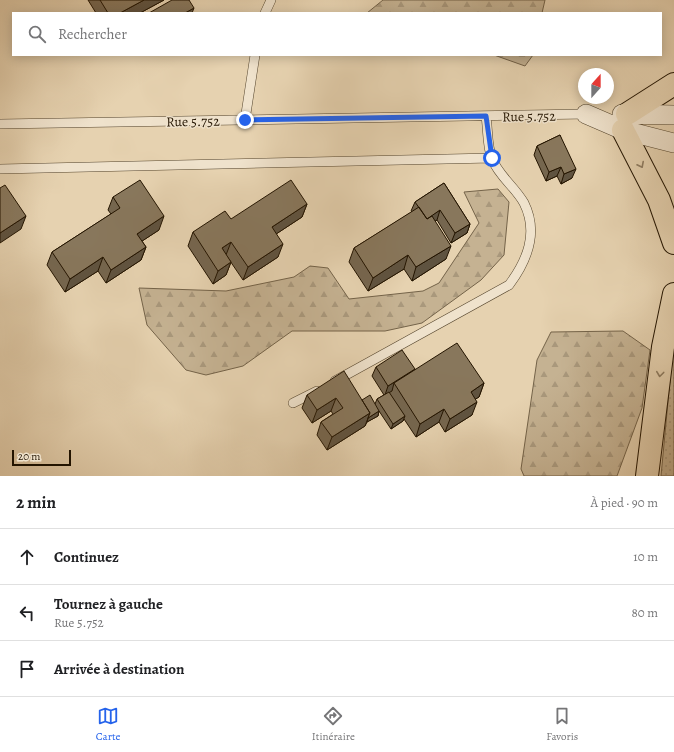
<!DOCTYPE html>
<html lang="fr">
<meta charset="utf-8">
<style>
:root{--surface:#fff;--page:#f2f2f2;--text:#202124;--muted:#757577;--line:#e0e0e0;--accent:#2563eb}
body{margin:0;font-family:Alegreya,serif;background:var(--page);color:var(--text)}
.compass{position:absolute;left:578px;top:68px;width:36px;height:36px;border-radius:50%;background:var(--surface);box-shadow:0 2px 10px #0003;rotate:21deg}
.scale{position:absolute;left:12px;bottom:10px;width:59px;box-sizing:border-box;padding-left:4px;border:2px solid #231400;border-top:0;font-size:11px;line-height:14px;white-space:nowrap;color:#231400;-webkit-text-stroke:3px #efe2cc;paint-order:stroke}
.stop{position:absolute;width:12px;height:12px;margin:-9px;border:3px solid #2563eb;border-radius:50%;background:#fff}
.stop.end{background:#2563eb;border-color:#fff;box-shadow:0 1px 4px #0008}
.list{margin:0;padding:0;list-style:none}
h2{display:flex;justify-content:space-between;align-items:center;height:52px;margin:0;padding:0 16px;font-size:17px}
h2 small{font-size:13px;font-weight:400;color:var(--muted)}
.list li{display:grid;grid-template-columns:26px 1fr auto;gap:12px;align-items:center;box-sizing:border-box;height:56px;padding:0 16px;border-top:1px solid var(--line)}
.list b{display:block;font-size:15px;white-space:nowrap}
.list p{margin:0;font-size:13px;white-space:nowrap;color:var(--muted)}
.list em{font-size:13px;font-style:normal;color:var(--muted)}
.icon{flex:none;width:22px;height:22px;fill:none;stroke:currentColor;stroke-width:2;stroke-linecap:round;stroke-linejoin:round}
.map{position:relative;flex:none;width:674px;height:476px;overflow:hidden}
.search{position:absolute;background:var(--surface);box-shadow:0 2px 10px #0003;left:12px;right:12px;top:12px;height:44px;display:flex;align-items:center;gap:10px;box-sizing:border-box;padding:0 14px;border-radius:0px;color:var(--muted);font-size:15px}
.sheet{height:220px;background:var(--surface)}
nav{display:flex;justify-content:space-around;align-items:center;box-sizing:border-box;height:56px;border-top:1px solid var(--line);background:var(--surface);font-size:11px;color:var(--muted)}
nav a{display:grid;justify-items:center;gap:2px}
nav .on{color:var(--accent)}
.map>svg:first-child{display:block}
.forest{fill:url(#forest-firs);stroke:#746349}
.garden{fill:url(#garden-dots);stroke:#746349}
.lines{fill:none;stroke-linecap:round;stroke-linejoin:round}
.service-casing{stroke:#54442c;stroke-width:10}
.minor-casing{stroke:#54442c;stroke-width:20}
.trunk-casing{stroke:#231400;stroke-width:24}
.service{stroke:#efe2cc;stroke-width:9}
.minor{stroke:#efe2cc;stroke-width:19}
.trunk{stroke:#e6d2b0;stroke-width:22}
.wall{fill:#75664f;stroke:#231400}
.shaded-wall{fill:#5f5340;stroke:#231400}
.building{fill:#88775c;stroke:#231400}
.oneway{stroke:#8e7c61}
.route{stroke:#2563eb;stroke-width:5}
.labels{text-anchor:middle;stroke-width:3;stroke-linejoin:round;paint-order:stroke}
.street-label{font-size:14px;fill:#231400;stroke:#efe2cc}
</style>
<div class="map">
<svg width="674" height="476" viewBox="0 0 674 476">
<defs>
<pattern id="forest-firs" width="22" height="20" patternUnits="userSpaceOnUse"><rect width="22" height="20" fill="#c5b292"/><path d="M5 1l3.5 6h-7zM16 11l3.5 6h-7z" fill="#a9987c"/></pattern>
<pattern id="garden-dots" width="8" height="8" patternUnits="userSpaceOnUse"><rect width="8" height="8" fill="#c5b292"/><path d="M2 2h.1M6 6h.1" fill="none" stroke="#a9987c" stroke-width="1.8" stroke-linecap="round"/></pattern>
</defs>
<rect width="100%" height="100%" fill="#e6d2b0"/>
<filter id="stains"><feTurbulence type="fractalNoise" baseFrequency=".005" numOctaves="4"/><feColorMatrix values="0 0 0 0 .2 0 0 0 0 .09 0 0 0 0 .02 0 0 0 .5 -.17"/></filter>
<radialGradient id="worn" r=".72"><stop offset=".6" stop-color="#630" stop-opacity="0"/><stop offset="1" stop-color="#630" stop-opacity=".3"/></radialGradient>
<!-- forest -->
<path class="forest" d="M 383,0 L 545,0 L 542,13 L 367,13 Z
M 494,55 L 533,55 L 525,66 Z
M 498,189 L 509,202 L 504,255 L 481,280 L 422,323 L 385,331 L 292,331 L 243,366 L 206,375 L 186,370 L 147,325 L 139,288 L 226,291 L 294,277 L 310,266 L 328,268 L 349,299 L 423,291 L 439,283 L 479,223 L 464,192 Z
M 623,331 L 650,350 L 642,408 L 617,476 L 524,476 L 521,469 L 537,360 L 551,332 Z"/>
<!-- garden -->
<path class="garden" d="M 674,338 L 674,476 L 661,476 Z"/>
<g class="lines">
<defs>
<path id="service" d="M 265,13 L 271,0
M 245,120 L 255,55
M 0,124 L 586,114
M 0,169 L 492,158
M 335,381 L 509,285 C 527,261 539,233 524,203 C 515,187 499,176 492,159 C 487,146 488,129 486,116
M 293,403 L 317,391"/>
<path id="minor" d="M 586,114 L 623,130 L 674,143
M 622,114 L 674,115"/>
<path id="trunk" d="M 627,114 L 674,84
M 623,130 L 659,200 L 674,243
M 647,476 L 663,347 L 674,294"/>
</defs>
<!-- service casing -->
<use href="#service" class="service-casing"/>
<!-- minor casing -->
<use href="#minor" class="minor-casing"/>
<!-- trunk casing -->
<use href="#trunk" class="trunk-casing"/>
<!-- service -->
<use href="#service" class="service"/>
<!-- minor -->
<use href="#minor" class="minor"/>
<!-- trunk -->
<use href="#trunk" class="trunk"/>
</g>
<!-- wall -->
<path class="wall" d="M 88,0 L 164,0 L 140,13 L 96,13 Z
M 560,135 L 572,178 L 561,184 L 557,176 L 546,181 L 534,155 L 537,146 Z
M 444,183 L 470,224 L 467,233 L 451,243 L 437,220 L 435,221 L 446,259 L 412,281 L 404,269 L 368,291 L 349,262 L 354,248 L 412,212 L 411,211 L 415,202 Z
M 113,197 L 159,230 L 142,241 L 146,247 L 141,260 L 106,283 L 98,271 L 65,292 L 47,265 L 52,252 L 111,214 L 108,210 Z
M 307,204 L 302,217 L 276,234 L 278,257 L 243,280 L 226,255 L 231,262 L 226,275 L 213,284 L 188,246 L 193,232 Z
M 376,367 L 415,369 L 414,371 L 484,383 L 479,397 L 475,399 L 472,415 L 445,432 L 439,422 L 416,437 L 404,419 L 403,421 L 391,429 L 379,411 L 378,416 L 367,422 L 365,426 L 327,450 L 317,435 L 321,422 L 333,414 L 331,411 L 312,423 L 302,408 L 307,395 L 362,400 L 375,404 L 377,399 L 384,395 L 372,376 Z"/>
<!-- shaded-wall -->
<path class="shaded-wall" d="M 144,0 L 164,0 L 140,13 L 120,13 Z
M 194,8 L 192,13 L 185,13 Z
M 561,167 L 557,176 L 546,181 L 549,172 Z
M 576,169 L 572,178 L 561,184 L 564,174 Z
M 307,204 L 302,217 L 267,240 L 272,227 Z
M 440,210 L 437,220 L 423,229 L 426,219 Z
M 26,216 L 21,229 L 0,243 L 0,233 Z
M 164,216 L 159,230 L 133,247 L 137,234 Z
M 470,224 L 467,233 L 451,243 L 455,233 Z
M 231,242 L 226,255 L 222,248 Z
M 283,244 L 278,257 L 243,280 L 248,267 Z
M 451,246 L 446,259 L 412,281 L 416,267 Z
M 146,247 L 141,260 L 106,283 L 111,270 Z
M 408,255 L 404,269 L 368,291 L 373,278 Z
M 103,257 L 98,271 L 65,292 L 70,279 Z
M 231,262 L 226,275 L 213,284 L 218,271 Z
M 415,369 L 411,379 L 394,383 L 392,391 L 385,395 L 388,386 Z
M 484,383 L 479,397 L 466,405 L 471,392 Z
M 336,398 L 331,411 L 312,423 L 317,410 Z
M 477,402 L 472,415 L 445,432 L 450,419 Z
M 444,409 L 439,422 L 416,437 L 420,424 Z
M 379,411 L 378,416 L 367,422 L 368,418 Z
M 370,413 L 365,426 L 327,450 L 332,437 Z
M 405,416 L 403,421 L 391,429 L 393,424 Z"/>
<!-- building -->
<path class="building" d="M 100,0 L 144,0 L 120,13 L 108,13 Z
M 172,0 L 189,0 L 194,8 L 185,13 L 149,13 Z
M 560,135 L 576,169 L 564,174 L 561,167 L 549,172 L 537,146 Z
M 140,180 L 164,216 L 137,234 L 146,247 L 111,270 L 103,257 L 70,279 L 52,252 L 120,208 L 113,197 Z
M 291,180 L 307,204 L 272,227 L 283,244 L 248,267 L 231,242 L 222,248 L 231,262 L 218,271 L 193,232 L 225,211 L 231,219 Z
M 444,183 L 470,224 L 455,233 L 440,210 L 427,219 L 415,202 Z
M 5,185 L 26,216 L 0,233 L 0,188 Z
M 419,207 L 427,219 L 432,216 L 451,246 L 416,267 L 408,255 L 373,278 L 354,248 Z
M 457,343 L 484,383 L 471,392 L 477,402 L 450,419 L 444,409 L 420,424 L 394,383 Z
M 402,350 L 415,369 L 388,386 L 376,367 Z
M 344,371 L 370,413 L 332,437 L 321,422 L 343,408 L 336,398 L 317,410 L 307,395 Z
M 389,392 L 405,416 L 393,424 L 377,399 Z
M 370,395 L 379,411 L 368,418 L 370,413 L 362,400 Z"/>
<!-- one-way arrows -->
<defs><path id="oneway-chevron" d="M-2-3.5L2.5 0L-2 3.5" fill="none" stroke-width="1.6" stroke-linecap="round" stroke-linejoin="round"/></defs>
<g class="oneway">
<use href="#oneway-chevron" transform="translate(641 165) rotate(63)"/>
<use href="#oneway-chevron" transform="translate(660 374) rotate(97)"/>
</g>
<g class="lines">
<!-- route -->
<path class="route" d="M 245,120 L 486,116 L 492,158"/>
</g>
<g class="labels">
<!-- street labels -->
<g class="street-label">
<text transform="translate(529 116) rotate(-1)" y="5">Rue 5.752</text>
<text transform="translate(193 121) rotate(-1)" y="5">Rue 5.752</text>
</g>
</g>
<rect width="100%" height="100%" filter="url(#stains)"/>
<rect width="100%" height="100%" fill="url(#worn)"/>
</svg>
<svg class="compass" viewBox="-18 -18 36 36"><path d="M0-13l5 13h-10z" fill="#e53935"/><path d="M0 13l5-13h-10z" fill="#757577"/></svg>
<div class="scale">20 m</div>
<div class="stop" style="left:492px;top:158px"></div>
<div class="stop end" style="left:245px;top:120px"></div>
<div class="search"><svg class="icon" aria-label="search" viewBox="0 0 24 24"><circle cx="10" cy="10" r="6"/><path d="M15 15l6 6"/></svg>Rechercher</div>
</div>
<section class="sheet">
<h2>2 min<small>À pied · 90 m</small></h2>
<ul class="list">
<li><svg class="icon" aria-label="ahead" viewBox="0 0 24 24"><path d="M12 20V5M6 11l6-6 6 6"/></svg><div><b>Continuez</b></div><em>10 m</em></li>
<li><svg class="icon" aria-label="left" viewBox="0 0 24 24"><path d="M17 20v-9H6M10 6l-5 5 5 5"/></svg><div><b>Tournez à gauche</b><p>Rue 5.752</p></div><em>80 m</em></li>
<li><svg class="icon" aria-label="arrive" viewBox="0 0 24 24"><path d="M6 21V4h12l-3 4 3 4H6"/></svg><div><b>Arrivée à destination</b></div></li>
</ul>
</section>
<nav>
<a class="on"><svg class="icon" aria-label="map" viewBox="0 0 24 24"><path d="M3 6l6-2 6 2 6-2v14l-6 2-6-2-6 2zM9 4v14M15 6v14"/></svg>Carte</a>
<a><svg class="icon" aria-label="directions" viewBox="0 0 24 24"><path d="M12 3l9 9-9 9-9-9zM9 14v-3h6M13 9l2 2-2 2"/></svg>Itinéraire</a>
<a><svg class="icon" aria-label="saved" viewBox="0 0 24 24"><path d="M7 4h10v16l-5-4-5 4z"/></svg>Favoris</a>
</nav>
